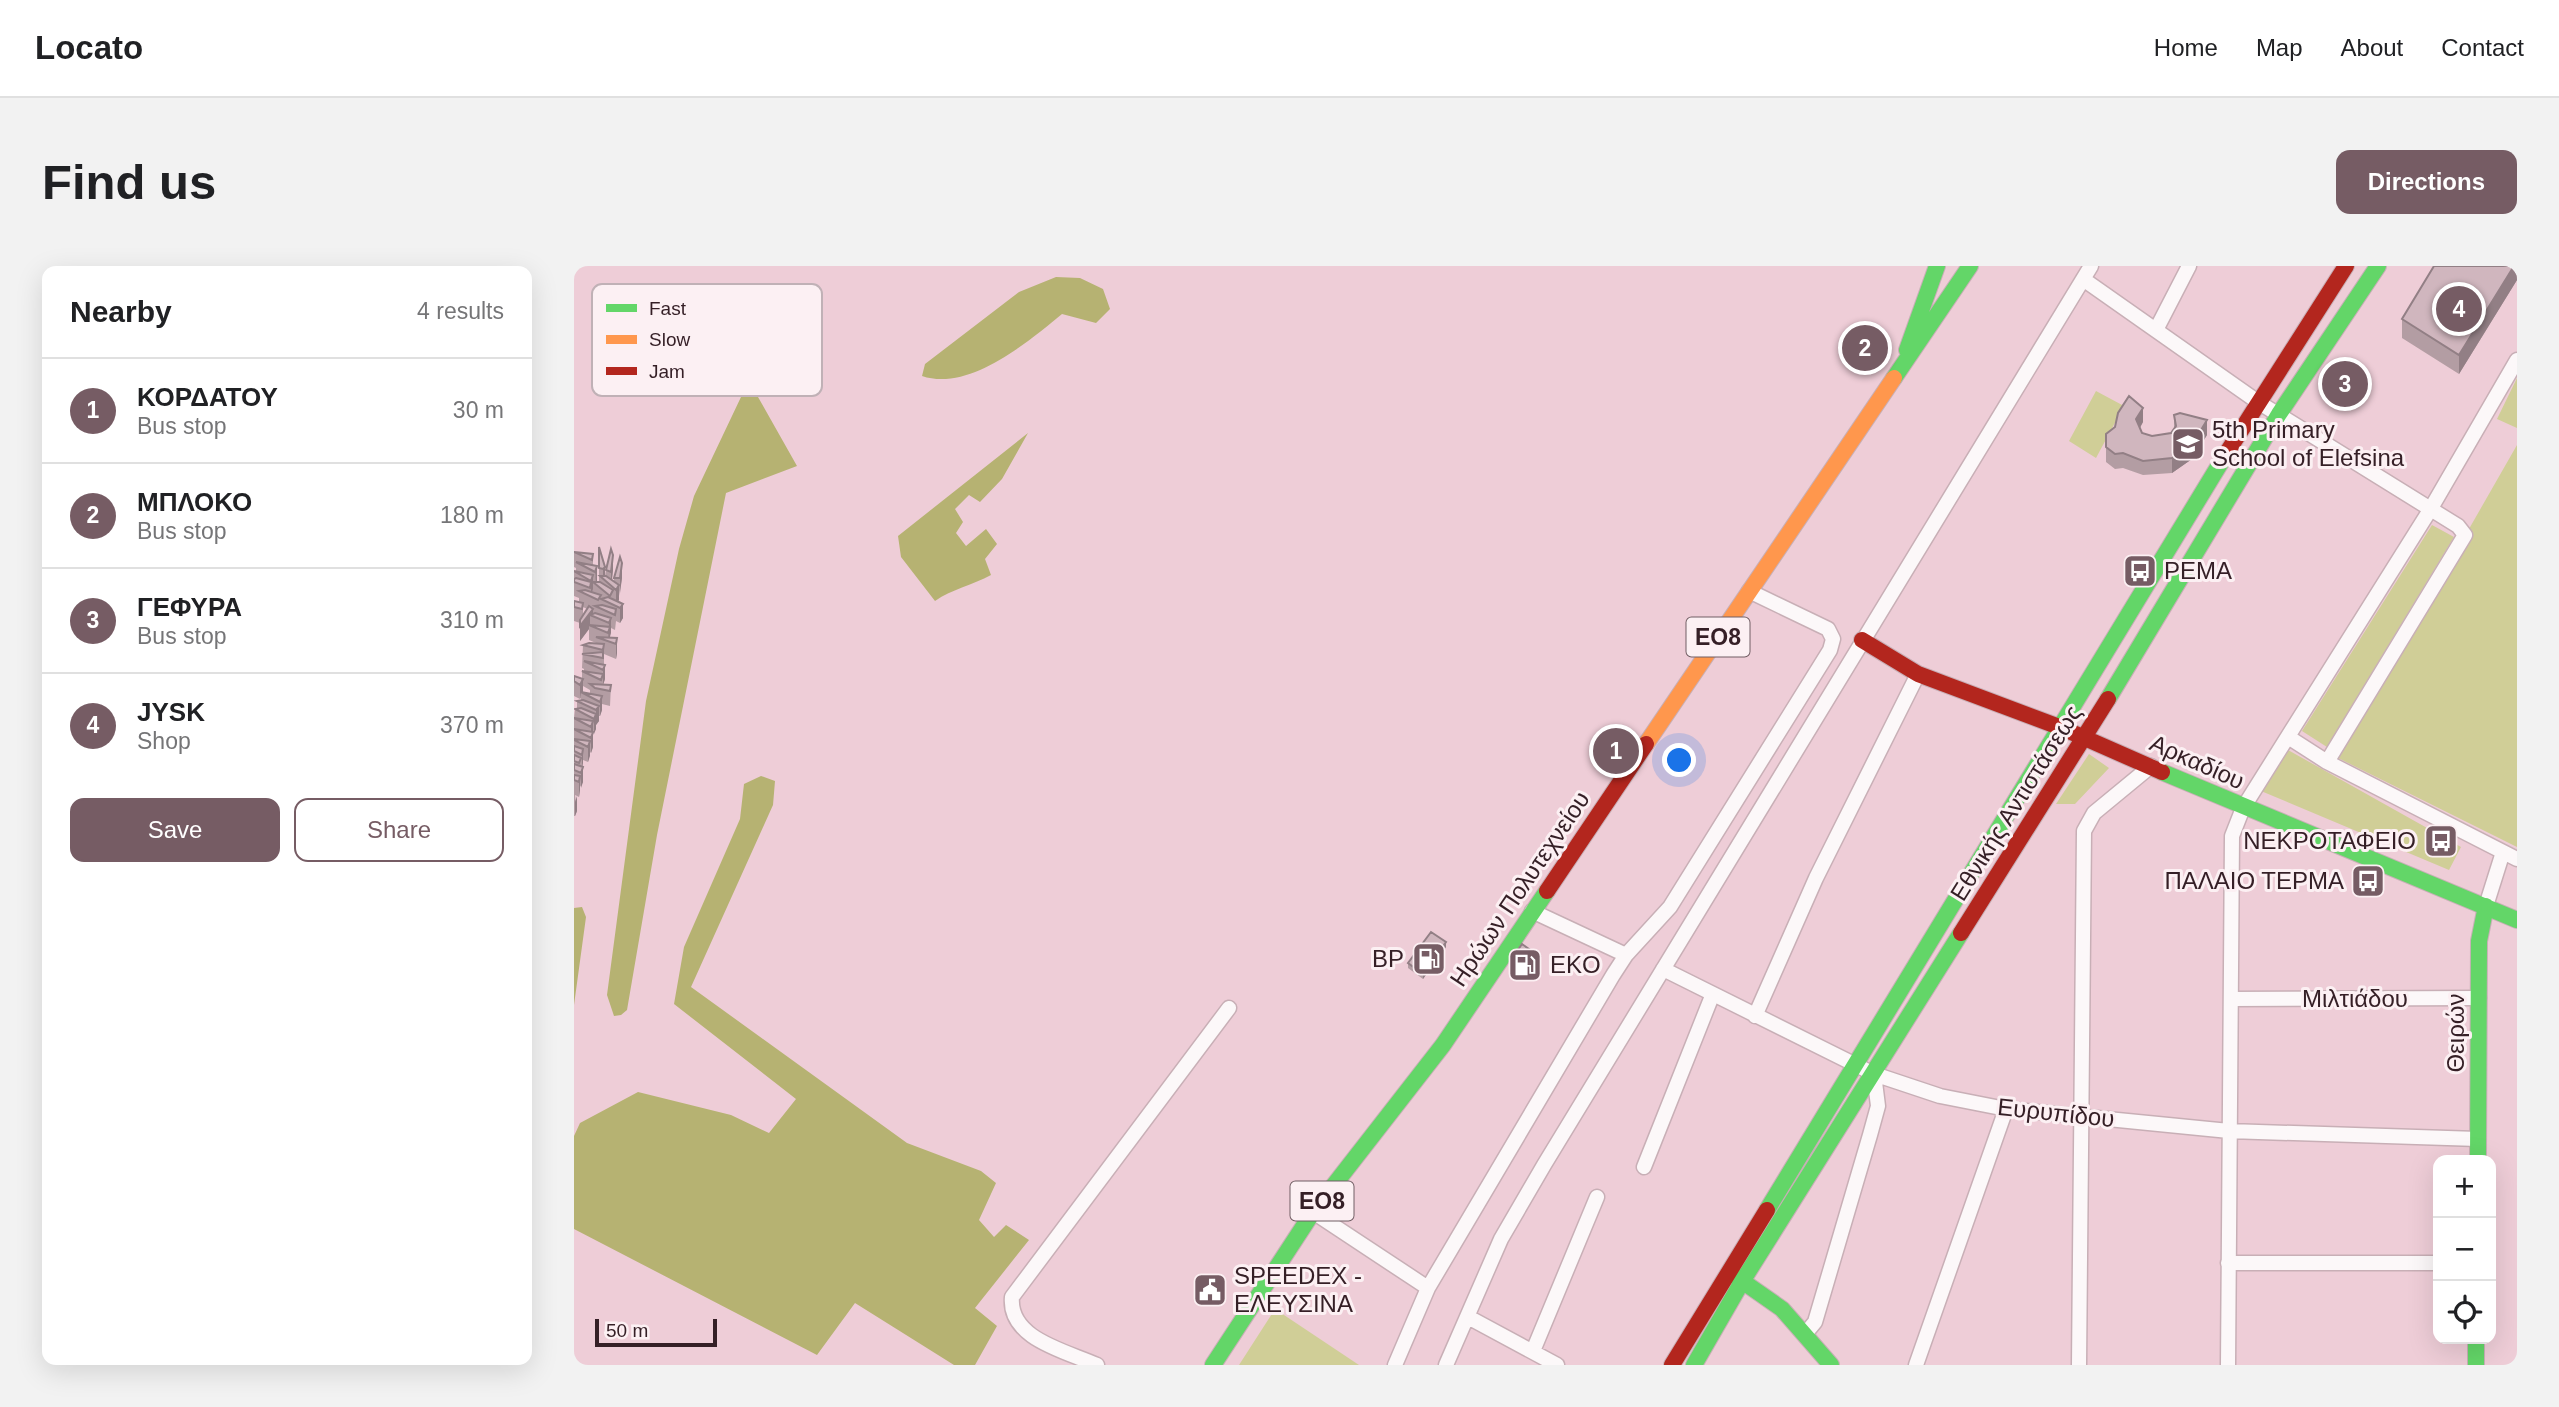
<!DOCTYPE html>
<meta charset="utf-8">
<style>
:root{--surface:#fff;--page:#f2f2f2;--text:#202124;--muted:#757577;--line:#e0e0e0;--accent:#765c64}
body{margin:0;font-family:Arial,sans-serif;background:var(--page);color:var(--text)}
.controls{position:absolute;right:21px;bottom:21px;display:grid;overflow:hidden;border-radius:14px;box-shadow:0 7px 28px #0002}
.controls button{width:63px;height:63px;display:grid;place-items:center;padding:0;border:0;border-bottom:2px solid var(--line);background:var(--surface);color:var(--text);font:35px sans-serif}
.scale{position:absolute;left:21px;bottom:18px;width:122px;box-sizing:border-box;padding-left:7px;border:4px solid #351f26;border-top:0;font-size:19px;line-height:24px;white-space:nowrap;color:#351f26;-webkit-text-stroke:5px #fcf0f3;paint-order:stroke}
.you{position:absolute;left:1106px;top:495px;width:24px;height:24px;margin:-18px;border:5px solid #fff;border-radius:50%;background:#1a73e8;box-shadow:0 0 0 10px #1a73e833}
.badge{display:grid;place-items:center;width:46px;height:46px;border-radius:50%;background:var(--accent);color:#fff;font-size:23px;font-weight:700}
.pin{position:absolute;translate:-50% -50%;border:4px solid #fff;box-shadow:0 2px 7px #0006}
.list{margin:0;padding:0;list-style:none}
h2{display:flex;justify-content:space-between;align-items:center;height:91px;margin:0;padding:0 28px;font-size:30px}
h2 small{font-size:23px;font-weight:400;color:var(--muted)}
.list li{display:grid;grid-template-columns:46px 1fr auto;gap:21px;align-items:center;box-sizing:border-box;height:105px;padding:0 28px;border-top:2px solid var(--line)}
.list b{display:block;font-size:26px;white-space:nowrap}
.list p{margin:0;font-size:23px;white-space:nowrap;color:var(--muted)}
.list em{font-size:23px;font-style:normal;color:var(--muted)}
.actions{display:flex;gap:14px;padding:21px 28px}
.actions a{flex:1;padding:16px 0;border:2px solid var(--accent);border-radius:14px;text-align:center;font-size:24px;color:var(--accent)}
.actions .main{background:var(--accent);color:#fff}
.icon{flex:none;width:38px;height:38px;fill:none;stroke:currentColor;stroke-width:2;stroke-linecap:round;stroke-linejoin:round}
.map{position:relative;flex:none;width:1943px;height:1099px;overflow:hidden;border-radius:14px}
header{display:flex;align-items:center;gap:42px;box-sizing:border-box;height:98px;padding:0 35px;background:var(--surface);border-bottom:2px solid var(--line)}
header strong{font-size:33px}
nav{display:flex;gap:38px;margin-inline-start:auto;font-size:24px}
.intro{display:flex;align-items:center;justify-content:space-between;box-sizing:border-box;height:168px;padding:0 42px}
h1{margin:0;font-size:49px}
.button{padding:18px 32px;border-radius:14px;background:var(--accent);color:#fff;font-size:24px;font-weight:700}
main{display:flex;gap:42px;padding:0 42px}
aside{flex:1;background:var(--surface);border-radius:14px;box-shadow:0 7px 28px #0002}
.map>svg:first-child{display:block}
.green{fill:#d0ce97}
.forest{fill:#b6b272}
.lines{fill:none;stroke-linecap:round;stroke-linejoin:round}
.street-casing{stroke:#c8afb6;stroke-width:17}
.fast-casing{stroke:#c8afb6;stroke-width:18}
.slow-casing{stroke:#c8afb6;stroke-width:18}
.jam-casing{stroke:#c8afb6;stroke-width:18}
.street{stroke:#fcf8f9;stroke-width:14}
.fast{stroke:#63d668;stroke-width:16}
.slow{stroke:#ff974d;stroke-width:16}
.jam{stroke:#b3261e;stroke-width:16}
.wall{fill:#b39da3;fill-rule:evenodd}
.shaded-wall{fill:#927f85}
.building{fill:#d0b6be;stroke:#927f85;stroke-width:2}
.labels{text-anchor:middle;stroke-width:6;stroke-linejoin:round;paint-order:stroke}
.shield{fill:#fcf0f3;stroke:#715e64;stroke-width:2}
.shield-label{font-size:23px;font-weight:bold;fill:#351f26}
.poi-label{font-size:24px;fill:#351f26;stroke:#fcf0f3;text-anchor:start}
.street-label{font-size:24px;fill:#351f26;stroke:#fcf0f3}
.key{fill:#fcf0f3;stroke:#c0b1b6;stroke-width:2}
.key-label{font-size:19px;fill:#351f26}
</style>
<header>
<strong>Locato</strong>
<nav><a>Home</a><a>Map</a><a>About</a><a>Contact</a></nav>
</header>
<div class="intro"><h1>Find us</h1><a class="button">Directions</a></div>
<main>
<aside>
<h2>Nearby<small>4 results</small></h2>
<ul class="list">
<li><span class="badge">1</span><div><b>ΚΟΡΔΑΤΟΥ</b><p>Bus stop</p></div><em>30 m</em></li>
<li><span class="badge">2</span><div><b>ΜΠΛΟΚΟ</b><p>Bus stop</p></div><em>180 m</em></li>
<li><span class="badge">3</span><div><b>ΓΕΦΥΡΑ</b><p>Bus stop</p></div><em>310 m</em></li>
<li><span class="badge">4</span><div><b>JYSK</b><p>Shop</p></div><em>370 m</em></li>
</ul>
<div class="actions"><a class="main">Save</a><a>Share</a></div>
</aside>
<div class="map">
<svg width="1943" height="1099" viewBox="0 0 1943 1099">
<rect width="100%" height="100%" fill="#eecdd7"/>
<!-- green -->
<path class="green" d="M 1943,112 L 1943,162 L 1923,153 Z
M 1522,125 L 1550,140 L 1522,192 L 1495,175 Z
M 1943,179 L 1943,581 L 1764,492 Z
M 1858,259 L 1880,271 L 1753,481 L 1728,465 Z
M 1714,484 L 1887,581 L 1875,604 L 1687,525 Z
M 1515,488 L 1535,502 L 1501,538 L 1482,538 Z
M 701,1043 L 785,1099 L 665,1099 Z"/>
<!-- forest -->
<path class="forest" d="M 482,11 L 506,12 L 529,23 L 536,43 L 522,57 L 488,48 C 454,76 395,126 348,110 L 351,98 L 445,26 Z
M 167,131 L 184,131 L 223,200 L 152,227 L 83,569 L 53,744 L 47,749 L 40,750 L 33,729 L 72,435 L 105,283 L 120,230 Z
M 454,167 L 428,213 L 406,236 L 395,229 L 381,243 L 389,256 L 382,267 L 392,280 L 412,263 L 423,278 L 411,293 L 417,309 C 399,319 378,323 361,335 L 327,291 L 324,270 Z
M 187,510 L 201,515 L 199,539 L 117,721 L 333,877 L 407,905 L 422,917 L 405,954 L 420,971 L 432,959 L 455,974 L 401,1042 L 423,1060 L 401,1099 L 380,1099 L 281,1037 L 243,1089 L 0,963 L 0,870 L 6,857 L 64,826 L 157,849 L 195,867 L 222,833 L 100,738 L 110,681 L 166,553 L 170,518 Z
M 8,641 L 12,651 L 0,739 L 0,642 Z"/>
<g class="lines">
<defs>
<path id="street" d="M 1509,13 L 1684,136 L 1884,260 L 1891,269 L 1753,496
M 1583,62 L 1615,0
M 1714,471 L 1753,496 L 1943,593
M 1912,640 L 1929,586
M 958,645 L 1052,689
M 1089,703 L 1300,808 L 1366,830 L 1432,843 L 1655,865 L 1904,873
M 1657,733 L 1905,732
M 1181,750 L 1242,612 L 1344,408
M 1070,901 L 1138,730
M 739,946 L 854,1022
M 1654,997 L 1864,997
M 894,1051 L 983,1099
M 1231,1068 L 1241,1056 L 1296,869 L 1304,840 L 1300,808
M 959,1085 L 1023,931
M 523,1099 C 492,1085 434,1073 438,1031 L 655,742
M 821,1099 L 854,1022 L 1039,709 L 1052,689 L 1096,641 L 1256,384 L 1259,373 L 1254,363 L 1175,325
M 872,1099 L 927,973 L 970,899 L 1517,0
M 1342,1099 L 1432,843
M 1505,1099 L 1510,565 L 1520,547 L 1577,500
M 1654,1099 L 1658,570 L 1669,542 L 1856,244 L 1943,94"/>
<path id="fast" d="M 1333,84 L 1363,0
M 1320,112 L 1396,0
M 1534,433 L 1705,148 L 1804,0
M 1588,506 L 1943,654
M 1904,894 L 1905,675 L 1912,640
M 1193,944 L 1652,188
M 1158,1008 L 1208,1043 L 1257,1099
M 1902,1073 L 1902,1099
M 639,1099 L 739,946 L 869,779 L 973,625
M 1120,1099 L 1169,1014 L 1387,667"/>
<path id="slow" d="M 1072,478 L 1320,112"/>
<path id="jam" d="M 1652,188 L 1772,0
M 1288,374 L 1344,408 L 1488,462 L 1588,506
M 973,625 L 1072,478
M 1387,667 L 1534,433
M 1098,1099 L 1193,944"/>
</defs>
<!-- street casing -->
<use href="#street" class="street-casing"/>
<!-- fast casing -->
<use href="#fast" class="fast-casing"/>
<!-- slow casing -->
<use href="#slow" class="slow-casing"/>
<!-- jam casing -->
<use href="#jam" class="jam-casing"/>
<!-- street -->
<use href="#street" class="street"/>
<!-- fast -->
<use href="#fast" class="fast"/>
<!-- slow -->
<use href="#slow" class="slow"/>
<!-- jam -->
<use href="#jam" class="jam"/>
</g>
<!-- wall -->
<path class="wall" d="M 1943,0 L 1943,14 L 1885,108 L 1828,72 L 1828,53 Z
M 1600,149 L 1633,169 L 1618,193 L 1598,207 L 1569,209 L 1549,202 L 1541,203 L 1532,196 L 1532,168 L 1541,161 L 1569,156 L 1566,162 L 1568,167 L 1578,170 L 1597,167 L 1600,163 Z
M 25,281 L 31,310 L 32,304 L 39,304 L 38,314 L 40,316 L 40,312 L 48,312 L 44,336 L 49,338 L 49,352 L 46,357 L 42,355 L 41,364 L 37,362 L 36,372 L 43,372 L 43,387 L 42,393 L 30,388 L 30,398 L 31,413 L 29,419 L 37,419 L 36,440 L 28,438 L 28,444 L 26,450 L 25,450 L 25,455 L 22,459 L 22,463 L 19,468 L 19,481 L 17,487 L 16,486 L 14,496 L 9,494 L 8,501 L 9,516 L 6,521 L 5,531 L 1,529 L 3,545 L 1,550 L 0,550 L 0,452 L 1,443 L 3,443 L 3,435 L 7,434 L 7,432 L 6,433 L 0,430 L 0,410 L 8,413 L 8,405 L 10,406 L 10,403 L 8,402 L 9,379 L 22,377 L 15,374 L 15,363 L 6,375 L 6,357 L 0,355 L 0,335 L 5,336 L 5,332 L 0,330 L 0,305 L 2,306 L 2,302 L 0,301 L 0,286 L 19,288 L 19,299 L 23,316 L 25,316 ZM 9,341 L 13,343 L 9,350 ZM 9,420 L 16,424 L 16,428 L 9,426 Z
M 872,681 L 849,713 L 834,702 L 834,697 Z
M 937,694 L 966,696 L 955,712 L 937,699 Z"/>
<!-- shaded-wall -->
<path class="shaded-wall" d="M 1940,0 L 1943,0 L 1943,14 L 1885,108 L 1885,89 Z
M 1569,142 L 1569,156 L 1562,168 L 1562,153 Z
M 1633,154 L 1633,169 L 1618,193 L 1598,207 L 1598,192 Z
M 39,289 L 39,304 L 37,320 L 37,306 Z
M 48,297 L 48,312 L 46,327 L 46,312 Z
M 23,300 L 23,315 L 22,318 L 21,306 Z
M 31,301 L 31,315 L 29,312 L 29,303 Z
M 19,309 L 19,323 L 17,329 L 17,315 Z
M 45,319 L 45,334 L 42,339 L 42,324 Z
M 49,338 L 49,352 L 46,357 L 46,342 Z
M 19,343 L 19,351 L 16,349 L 16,359 L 15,359 L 15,363 L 6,375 L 6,360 Z
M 37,352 L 37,367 L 36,370 L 36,376 L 34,375 L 35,357 Z
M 43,372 L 43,387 L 42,393 L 42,378 Z
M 31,399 L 31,413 L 29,419 L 29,404 Z
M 9,413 L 9,427 L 7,426 L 6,433 L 6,419 Z
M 28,430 L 28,444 L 26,450 L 26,436 Z
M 25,440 L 25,455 L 22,459 L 22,444 Z
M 22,448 L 22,463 L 20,468 L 20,453 Z
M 19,455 L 19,481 L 17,487 L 17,461 Z
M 16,475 L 16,490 L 14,496 L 14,481 Z
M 9,483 L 9,497 L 8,503 L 8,489 Z
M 9,501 L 9,516 L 7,522 L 7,507 Z
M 6,510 L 6,524 L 5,531 L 5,516 Z
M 3,530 L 3,545 L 1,550 L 1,536 Z
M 872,676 L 872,681 L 849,713 L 849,708 Z
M 966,691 L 966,696 L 955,712 L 955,707 Z"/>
<!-- building -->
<path class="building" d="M 1860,0 L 1940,0 L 1885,89 L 1828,53 Z
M 1555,130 L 1569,142 L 1562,153 L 1568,167 L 1578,170 L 1597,167 L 1602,160 L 1600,149 L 1606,147 L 1633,154 L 1618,179 L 1598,192 L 1569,195 L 1549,187 L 1541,188 L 1532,181 L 1532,168 L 1541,161 L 1544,147 Z
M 25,281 L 31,301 L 29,303 L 25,302 Z
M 37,283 L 39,289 L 37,306 L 32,304 Z
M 0,286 L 19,288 L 18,294 Z
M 46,291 L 48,297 L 46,312 L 40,312 Z
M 2,296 L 23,300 L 21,306 Z
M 0,305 L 19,309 L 17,315 Z
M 26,310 L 32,310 L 45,319 L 42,324 Z
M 2,312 L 17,316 L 16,322 L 0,316 L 0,313 Z
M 19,316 L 26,316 L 39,324 L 36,330 Z
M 11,324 L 27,329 L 24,334 L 5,325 Z
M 34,331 L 49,338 L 46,342 L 27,333 Z
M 0,335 L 9,337 L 8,343 L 0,341 Z
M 28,339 L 42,343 L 41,349 L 21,340 Z
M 15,340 L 19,343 L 6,360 L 6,354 Z
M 21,347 L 37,352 L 35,357 L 16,349 Z
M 15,359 L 36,361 L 34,367 Z
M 22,371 L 43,372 L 42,378 Z
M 15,377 L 30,378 L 29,384 L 9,379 Z
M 29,386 L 29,392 L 8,388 Z
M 10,395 L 31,399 L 29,404 Z
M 8,405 L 29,408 L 27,414 Z
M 0,410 L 9,413 L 6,419 L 0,415 Z
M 16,418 L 37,419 L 36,425 L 21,422 Z
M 7,426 L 28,430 L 26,436 Z
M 9,434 L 25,440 L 22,444 L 3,435 Z
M 7,442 L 22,448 L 20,453 L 1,443 Z
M 0,452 L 19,455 L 17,461 Z
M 0,463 L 19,466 L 17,472 Z
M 0,473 L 16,475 L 14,481 L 0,474 Z
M 0,480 L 9,483 L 8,489 L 0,485 Z
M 0,489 L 7,492 L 5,497 L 0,495 Z
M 0,498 L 9,501 L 7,507 L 0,504 Z
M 0,509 L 6,510 L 5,516 L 0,514 Z
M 857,666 L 872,676 L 849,708 L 834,697 Z
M 948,678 L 966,691 L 955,707 L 937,694 Z"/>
<!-- icons -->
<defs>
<symbol id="school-square" viewBox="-11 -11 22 22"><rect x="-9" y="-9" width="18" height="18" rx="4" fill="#765c64" stroke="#fcf0f3"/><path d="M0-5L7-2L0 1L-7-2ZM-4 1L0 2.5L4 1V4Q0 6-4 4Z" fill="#fff"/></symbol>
<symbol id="bus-square" viewBox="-11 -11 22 22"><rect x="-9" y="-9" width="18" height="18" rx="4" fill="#765c64" stroke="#fcf0f3"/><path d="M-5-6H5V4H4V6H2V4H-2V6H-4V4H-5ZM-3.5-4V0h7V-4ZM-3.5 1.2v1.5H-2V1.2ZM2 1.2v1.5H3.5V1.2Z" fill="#fff"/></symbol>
<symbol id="fuel-square" viewBox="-11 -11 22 22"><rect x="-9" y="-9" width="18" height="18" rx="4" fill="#765c64" stroke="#fcf0f3"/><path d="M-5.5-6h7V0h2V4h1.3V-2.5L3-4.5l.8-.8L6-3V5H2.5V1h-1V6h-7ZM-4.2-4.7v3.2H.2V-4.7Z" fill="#fff"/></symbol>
<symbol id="civic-square" viewBox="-11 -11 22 22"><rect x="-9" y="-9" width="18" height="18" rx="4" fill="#765c64" stroke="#fcf0f3"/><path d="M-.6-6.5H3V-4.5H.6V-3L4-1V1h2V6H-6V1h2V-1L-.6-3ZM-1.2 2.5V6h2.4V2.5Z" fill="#fff"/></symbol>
</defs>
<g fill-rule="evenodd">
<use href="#school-square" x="1595" y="159" width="38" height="38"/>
<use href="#bus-square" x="1547" y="286" width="38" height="38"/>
<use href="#bus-square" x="1848" y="556" width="38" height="38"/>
<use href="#bus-square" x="1775" y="596" width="38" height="38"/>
<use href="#fuel-square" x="836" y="674" width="38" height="38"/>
<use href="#fuel-square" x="932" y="680" width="38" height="38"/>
<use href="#civic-square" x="617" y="1005" width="38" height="38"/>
</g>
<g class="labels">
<!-- shield labels -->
<g class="shield">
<rect x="1112.5" y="351.5" width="63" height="39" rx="5"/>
<rect x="716.5" y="915.5" width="63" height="39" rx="5"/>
</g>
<g class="shield-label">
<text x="1144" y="379">ΕΟ8</text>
<text x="748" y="943">ΕΟ8</text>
</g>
<!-- poi labels -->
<g class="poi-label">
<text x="1638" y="172">5th Primary<tspan x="1638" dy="28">School of Elefsina</tspan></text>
<text x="1590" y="313">ΡΕΜΑ</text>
<text x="1842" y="583" text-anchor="end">ΝΕΚΡΟΤΑΦΕΙΟ</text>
<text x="1770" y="623" text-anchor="end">ΠΑΛΑΙΟ ΤΕΡΜΑ</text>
<text x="830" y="701" text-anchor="end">BP</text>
<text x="976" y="707">EKO</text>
<text x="660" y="1018">SPEEDEX -<tspan x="660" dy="28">ΕΛΕΥΣΙΝΑ</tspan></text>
</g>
<!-- street labels -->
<g class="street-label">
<text transform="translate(1623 496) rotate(24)" y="8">Αρκαδίου</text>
<text transform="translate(1442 537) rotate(-58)" y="8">Εθνικής Αντιστάσεως</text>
<text transform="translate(946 623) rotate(-56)" y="8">Ηρώων Πολυτεχνείου</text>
<text x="1781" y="741">Μιλτιάδου</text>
<text transform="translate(1882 767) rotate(-90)" y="8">Θειρών</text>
<text transform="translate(1482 847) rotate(6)" y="8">Ευρυπίδου</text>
</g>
</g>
<!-- legend -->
<rect x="18" y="18" width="230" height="112" rx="10" class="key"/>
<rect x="32" y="38" width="31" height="8" fill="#63d668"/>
<rect x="32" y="69" width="31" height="9" fill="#ff974d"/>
<rect x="32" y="101" width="31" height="8" fill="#b3261e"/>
<g class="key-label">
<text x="75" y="49">Fast</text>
<text x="75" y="80">Slow</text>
<text x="75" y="112">Jam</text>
</g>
</svg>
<div class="controls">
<button>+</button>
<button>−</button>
<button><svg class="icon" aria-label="locate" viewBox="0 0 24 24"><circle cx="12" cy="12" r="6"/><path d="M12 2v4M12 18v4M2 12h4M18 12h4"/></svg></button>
</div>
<div class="scale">50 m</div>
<div class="you"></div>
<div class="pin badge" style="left:1042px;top:485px">1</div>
<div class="pin badge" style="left:1291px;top:82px">2</div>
<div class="pin badge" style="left:1771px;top:118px">3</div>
<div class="pin badge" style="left:1885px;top:43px">4</div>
</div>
</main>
